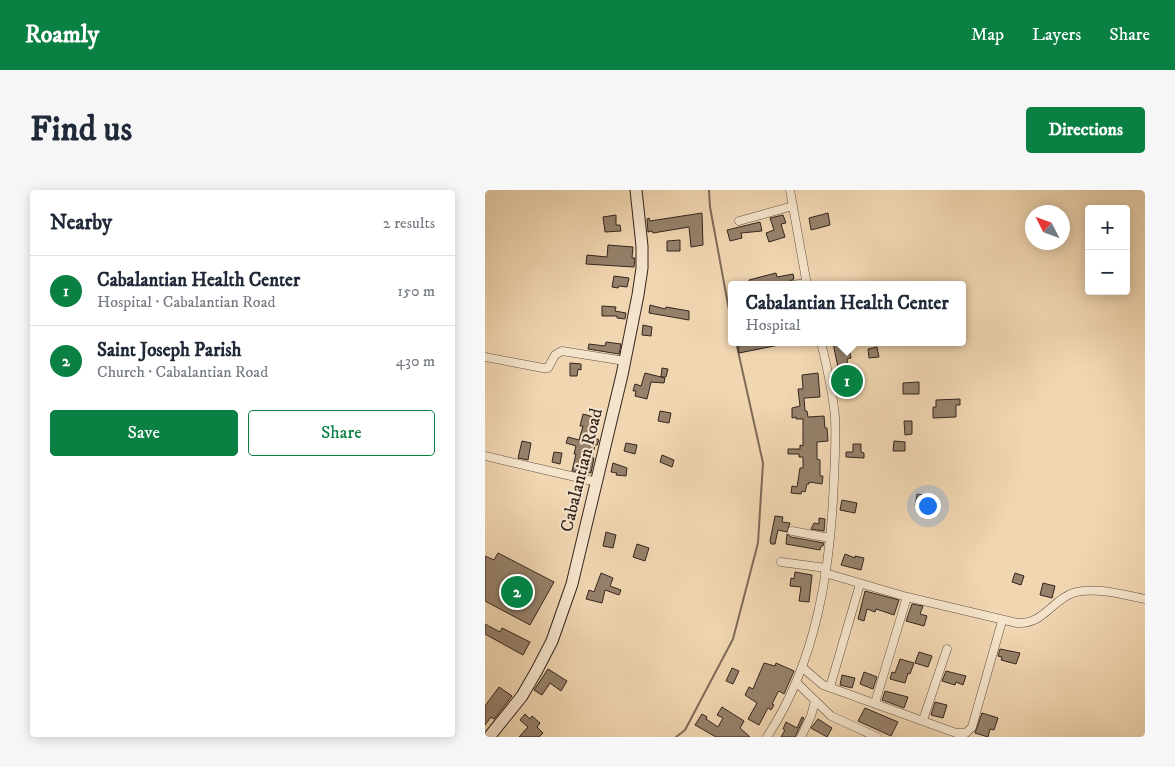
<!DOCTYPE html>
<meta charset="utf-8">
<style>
:root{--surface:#fff;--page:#f6f6f7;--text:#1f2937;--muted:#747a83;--line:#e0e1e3;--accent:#0b8043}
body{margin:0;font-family:"IM FELL DW Pica",serif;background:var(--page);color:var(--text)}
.controls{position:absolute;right:15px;top:15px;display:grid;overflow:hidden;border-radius:5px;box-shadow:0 2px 12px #0003}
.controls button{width:45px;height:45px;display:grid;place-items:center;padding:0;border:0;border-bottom:1px solid var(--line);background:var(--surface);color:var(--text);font:25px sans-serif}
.compass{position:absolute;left:540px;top:15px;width:45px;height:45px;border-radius:50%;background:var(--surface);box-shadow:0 2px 12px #0003;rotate:312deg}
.you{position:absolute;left:442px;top:315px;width:18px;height:18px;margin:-12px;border:4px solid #fff;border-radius:50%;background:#1a73e8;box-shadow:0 0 0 8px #1a73e833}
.badge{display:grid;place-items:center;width:32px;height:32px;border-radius:50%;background:var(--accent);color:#fff;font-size:16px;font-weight:700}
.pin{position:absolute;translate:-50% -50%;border:2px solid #fff;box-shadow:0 1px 5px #0006}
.popup{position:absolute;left:243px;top:91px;width:238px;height:65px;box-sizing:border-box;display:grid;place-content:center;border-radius:5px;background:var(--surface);filter:drop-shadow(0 1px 4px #0005);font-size:16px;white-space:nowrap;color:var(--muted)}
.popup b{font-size:19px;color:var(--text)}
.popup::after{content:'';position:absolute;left:50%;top:100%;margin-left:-10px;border:10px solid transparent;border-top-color:var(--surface)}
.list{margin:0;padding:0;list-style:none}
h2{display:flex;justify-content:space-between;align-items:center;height:65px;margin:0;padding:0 20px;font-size:21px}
h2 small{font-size:16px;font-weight:400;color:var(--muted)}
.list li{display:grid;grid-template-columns:32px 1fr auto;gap:15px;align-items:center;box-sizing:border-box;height:70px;padding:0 20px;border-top:1px solid var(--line)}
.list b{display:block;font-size:19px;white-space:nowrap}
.list p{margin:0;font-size:16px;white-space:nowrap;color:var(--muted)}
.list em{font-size:16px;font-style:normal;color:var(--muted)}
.actions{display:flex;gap:10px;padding:15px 20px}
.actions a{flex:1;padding:11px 0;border:1px solid var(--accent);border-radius:5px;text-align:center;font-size:18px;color:var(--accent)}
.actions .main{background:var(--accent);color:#fff}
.map{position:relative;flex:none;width:660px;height:547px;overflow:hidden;border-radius:5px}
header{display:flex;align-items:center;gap:30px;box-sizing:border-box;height:70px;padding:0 25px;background:var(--accent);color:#fff}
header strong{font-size:24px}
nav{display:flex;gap:28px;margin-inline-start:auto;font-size:18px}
.intro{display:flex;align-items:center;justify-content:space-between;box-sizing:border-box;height:120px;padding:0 30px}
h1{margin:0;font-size:35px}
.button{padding:12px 22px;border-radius:5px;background:var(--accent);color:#fff;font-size:18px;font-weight:700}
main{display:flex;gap:30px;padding:0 30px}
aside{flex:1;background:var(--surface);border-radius:5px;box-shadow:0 2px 12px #0003}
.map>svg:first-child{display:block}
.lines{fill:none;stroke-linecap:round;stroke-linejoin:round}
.stream{stroke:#7e6b59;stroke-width:2}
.building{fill:#96816b;stroke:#34251f}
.street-casing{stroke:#635144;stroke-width:9}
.secondary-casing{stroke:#34251f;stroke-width:13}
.street{stroke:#f5e4cc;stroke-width:8}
.secondary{stroke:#f5e4cc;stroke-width:11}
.labels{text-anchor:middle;stroke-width:4;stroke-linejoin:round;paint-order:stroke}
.street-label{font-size:18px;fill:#34251f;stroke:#f5e4cc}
</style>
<header>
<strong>Roamly</strong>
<nav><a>Map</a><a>Layers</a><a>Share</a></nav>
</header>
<div class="intro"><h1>Find us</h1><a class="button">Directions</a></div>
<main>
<aside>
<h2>Nearby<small>2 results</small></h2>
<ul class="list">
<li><span class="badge">1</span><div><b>Cabalantian Health Center</b><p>Hospital · Cabalantian Road</p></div><em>150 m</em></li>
<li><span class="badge">2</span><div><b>Saint Joseph Parish</b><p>Church · Cabalantian Road</p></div><em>430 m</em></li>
</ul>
<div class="actions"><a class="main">Save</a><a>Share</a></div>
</aside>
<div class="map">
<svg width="660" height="547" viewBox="0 0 660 547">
<rect width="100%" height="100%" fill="#f0d6b1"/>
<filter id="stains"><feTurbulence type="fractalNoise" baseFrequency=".004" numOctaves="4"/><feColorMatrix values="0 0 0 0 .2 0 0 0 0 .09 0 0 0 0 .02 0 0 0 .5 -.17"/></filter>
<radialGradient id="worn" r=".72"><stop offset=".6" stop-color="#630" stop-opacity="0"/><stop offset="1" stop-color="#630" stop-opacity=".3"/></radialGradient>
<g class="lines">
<!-- stream -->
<path class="stream" d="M 224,0 L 225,17 L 247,136
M 191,547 L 200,540 L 248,449 L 273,353 L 278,273 L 251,152"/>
</g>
<!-- building -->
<path class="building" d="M 217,23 L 218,55 L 206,57 L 204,37 L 168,43 L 167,41 L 163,42 L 162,29 L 164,28 L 165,31 Z
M 343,23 L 345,35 L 326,40 L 324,28 Z
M 131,25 L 131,35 L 135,35 L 136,41 L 120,42 L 118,27 Z
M 298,25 L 301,33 L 296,34 L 300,47 L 284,52 L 281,43 L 289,40 L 285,28 Z
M 275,32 L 277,41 L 256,43 L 257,48 L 245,51 L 242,40 Z
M 195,50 L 195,61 L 182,61 L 182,51 Z
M 123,55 L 148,57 L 147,68 L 150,68 L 149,77 L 101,74 L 102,65 L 122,67 Z
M 291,83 L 292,87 L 308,84 L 309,89 L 297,95 L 265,95 L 264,90 Z
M 129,86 L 144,88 L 142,97 L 134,96 L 133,98 L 127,97 Z
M 165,115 L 180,119 L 181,117 L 204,121 L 204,130 L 164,123 Z
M 117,116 L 131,117 L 130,121 L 141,123 L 140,129 L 132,128 L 132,126 L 117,126 Z
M 158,135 L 167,137 L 166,146 L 157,145 Z
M 121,152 L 136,154 L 134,164 L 103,159 L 104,154 L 120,156 Z
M 268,152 L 294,152 L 294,155 L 254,163 L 253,155 Z
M 355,152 L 357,160 L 364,159 L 366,168 L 362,169 L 364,185 L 369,184 L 370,191 L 351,194 L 350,188 L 355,187 L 348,153 Z
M 392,157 L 394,167 L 384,168 L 383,159 Z
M 85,173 L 96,174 L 96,180 L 93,179 L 92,186 L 85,186 Z
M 177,178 L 183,179 L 181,187 L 176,187 L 180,188 L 179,193 L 166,192 L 162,209 L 150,206 L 151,201 L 148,201 L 150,194 L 156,196 L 160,183 L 176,187 Z
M 333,183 L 335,207 L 319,208 L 320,221 L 322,221 L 323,227 L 339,226 L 340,238 L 342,238 L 343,251 L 332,252 L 332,269 L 335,270 L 335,286 L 338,286 L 337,294 L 324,292 L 324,294 L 322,294 L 320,302 L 317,301 L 316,304 L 306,303 L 307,296 L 312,297 L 315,278 L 318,278 L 318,267 L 314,267 L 314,264 L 303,264 L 303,259 L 315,259 L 315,255 L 318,256 L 318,229 L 311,229 L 311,227 L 307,228 L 307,218 L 315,216 L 313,199 L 318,199 L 317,185 Z
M 434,192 L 434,204 L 418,204 L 418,193 Z
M 475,209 L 475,215 L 471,215 L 471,227 L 448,228 L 448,217 L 451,217 L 451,210 Z
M 175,221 L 186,223 L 184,233 L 173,231 Z
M 98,224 L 115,229 L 110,247 L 114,250 L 112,255 L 110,255 L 107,268 L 109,268 L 106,283 L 87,281 L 91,264 L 89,264 L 91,256 L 81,253 L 83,247 L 94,250 L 98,236 L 95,236 Z
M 419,231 L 427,231 L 427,244 L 420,245 Z
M 37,251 L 46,253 L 43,270 L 33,268 Z
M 409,251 L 420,252 L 420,261 L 408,261 Z
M 141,253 L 152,255 L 150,264 L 139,261 Z
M 368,254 L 376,254 L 376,262 L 379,263 L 379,268 L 361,267 L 361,262 L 368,262 Z
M 69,262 L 77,263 L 75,274 L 67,272 Z
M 177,265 L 189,270 L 187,277 L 175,272 Z
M 128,273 L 142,278 L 141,286 L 131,285 L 132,283 L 126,282 Z
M 432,304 L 446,306 L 444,318 L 430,316 Z
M 357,310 L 372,313 L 370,323 L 355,320 Z
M 290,326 L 298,327 L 297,332 L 305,333 L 302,342 L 293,340 L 290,354 L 286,354 L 285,351 Z
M 334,328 L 340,329 L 339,341 L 326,339 L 329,333 L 334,334 Z
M 121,342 L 131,345 L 128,358 L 118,356 Z
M 302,344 L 306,347 L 339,353 L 338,356 L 336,356 L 335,360 L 301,354 Z
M 152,354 L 164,358 L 160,371 L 148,367 Z
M 13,363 L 69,392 L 45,435 L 0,411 L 0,366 L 9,370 Z
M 360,364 L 370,368 L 370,366 L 379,368 L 376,380 L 356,375 Z
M 310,382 L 327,385 L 324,412 L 314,411 L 316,397 L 305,396 L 306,388 L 309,389 Z
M 116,383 L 128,388 L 125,396 L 136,400 L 134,405 L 120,400 L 117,413 L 101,409 L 104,400 L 109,402 Z
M 530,383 L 539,386 L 536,395 L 527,392 Z
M 558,393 L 570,396 L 567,408 L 555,405 Z
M 380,401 L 414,410 L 409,425 L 391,419 L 390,422 L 382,419 L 379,431 L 373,429 Z
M 427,414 L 438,416 L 435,424 L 442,426 L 439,436 L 421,431 Z
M 0,434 L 15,442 L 17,438 L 45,452 L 38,465 L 0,444 Z
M 515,459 L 535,463 L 531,474 L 516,470 L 517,467 L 513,466 Z
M 434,462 L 447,466 L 443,477 L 430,473 Z
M 415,469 L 429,473 L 425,484 L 423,483 L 420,493 L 405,489 L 407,482 L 410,483 Z
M 279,473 L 290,476 L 291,473 L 309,481 L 299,504 L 294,501 L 293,502 L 287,514 L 289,515 L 286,520 L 283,518 L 274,535 L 263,529 L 272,513 L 260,505 L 264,497 L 268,499 Z
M 247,478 L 254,481 L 248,494 L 241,491 Z
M 63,479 L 82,491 L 76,501 L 65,493 L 57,505 L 49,500 Z
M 461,481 L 481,486 L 478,495 L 471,492 L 470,495 L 457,491 Z
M 379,482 L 392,487 L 388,499 L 375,494 Z
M 357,485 L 370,488 L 367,498 L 355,495 Z
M 14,497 L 27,506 L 9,529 L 6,527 L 0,535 L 0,516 Z
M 400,501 L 423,507 L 419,518 L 397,510 Z
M 450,512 L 462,515 L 458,528 L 446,525 Z
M 237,517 L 259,531 L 255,538 L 265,547 L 231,547 L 210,535 L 217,524 L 222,527 L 221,529 L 233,537 L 238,528 L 232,525 Z
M 380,518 L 413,532 L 406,546 L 373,531 Z
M 497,523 L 513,528 L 509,540 L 505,539 L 503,547 L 490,543 Z
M 40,524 L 45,529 L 47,526 L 55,533 L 52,537 L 58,543 L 54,547 L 34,547 L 43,537 L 35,530 Z
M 317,527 L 319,528 L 310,547 L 296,547 L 300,540 L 298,539 L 301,532 L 312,538 Z
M 333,529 L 347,538 L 342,547 L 326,538 Z"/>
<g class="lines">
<defs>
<path id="street" d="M 305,0 L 322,95
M 254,31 L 308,16
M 307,95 L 322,93
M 0,167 L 58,178 L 63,178 L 70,165 L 77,161 L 140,171
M 0,266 L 112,292
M 307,341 L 345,348
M 296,372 L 341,378
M 340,383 L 422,407 L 532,433 C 558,435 567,410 588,403 C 609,396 639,405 660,409
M 318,478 L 338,495 L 471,543 L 481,543 L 487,537 L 489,530 L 517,431
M 312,493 L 346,526 L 392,547
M 345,497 L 375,394
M 390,513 L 422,407
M 438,530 L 462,459
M 282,547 C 332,471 346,377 349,288 C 350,268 351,247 350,227 C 348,202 342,177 336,152
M 316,547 L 326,526 L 330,511"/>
<path id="secondary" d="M 4,547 L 37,506 L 52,480 L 67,451 L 87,394 L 137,185 L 153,105 L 157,78 L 157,56 L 151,0"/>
</defs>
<!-- street casing -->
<use href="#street" class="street-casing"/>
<!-- secondary casing -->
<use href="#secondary" class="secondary-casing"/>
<!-- street -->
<use href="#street" class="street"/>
<!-- secondary -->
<use href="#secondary" class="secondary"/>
</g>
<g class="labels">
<!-- street labels -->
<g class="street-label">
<text transform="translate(96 280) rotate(-76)" y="6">Cabalantian Road</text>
</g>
</g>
<rect width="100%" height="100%" filter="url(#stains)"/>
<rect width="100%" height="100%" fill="url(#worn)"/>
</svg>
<div class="controls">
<button>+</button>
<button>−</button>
</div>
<svg class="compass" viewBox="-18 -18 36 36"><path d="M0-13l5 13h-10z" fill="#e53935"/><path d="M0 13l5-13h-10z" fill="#747a83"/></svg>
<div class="you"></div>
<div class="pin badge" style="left:362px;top:191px">1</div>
<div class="popup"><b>Cabalantian Health Center</b>Hospital</div>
<div class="pin badge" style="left:32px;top:402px">2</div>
</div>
</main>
